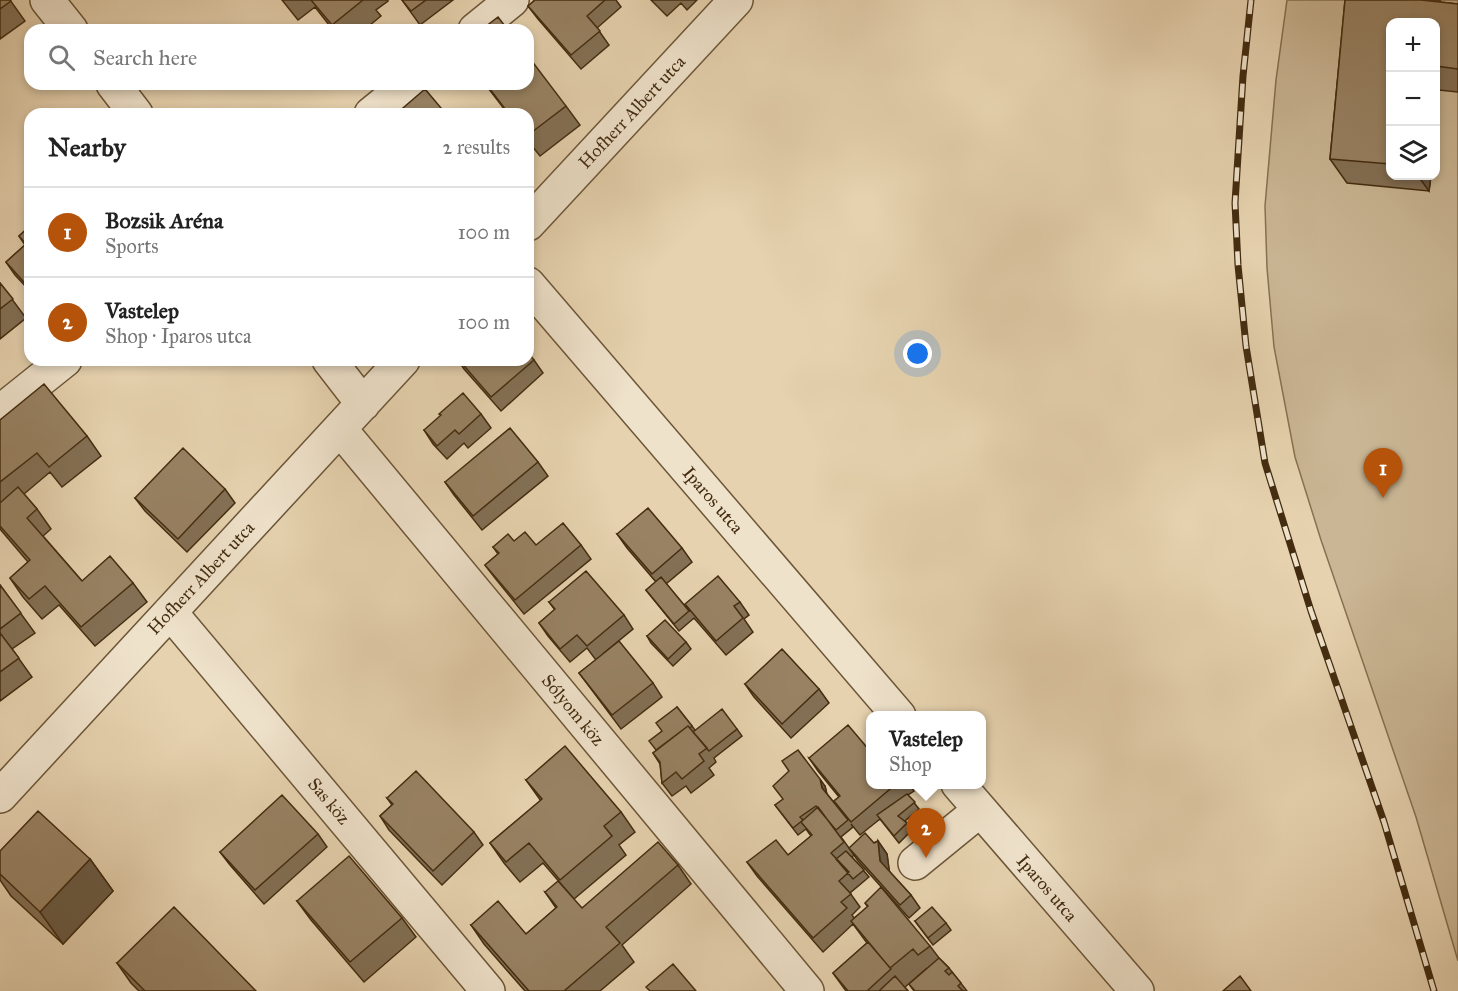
<!DOCTYPE html>
<meta charset="utf-8">
<style>
:root{--surface:#fff;--page:#f2f2f2;--text:#222;--muted:#767676;--line:#e0e0e0;--accent:#b45309}
body{margin:0;font-family:"IM FELL Great Primer",serif;background:var(--page);color:var(--text)}
.controls{position:absolute;right:18px;top:18px;display:grid;overflow:hidden;border-radius:12px;box-shadow:0 3px 9px #0003}
.controls button{width:54px;height:54px;display:grid;place-items:center;padding:0;border:0;border-bottom:2px solid var(--line);background:var(--surface);color:var(--text);font:30px sans-serif}
.you{position:absolute;left:918px;top:354px;width:21px;height:21px;margin:-15px;border:4px solid #fff;border-radius:50%;background:#1a73e8;box-shadow:0 0 0 9px #1a73e833}
.badge{display:grid;place-items:center;width:39px;height:39px;border-radius:50%;background:var(--accent);color:#fff;font-size:20px;font-weight:700}
.pin{position:absolute;translate:-50% -50px;filter:drop-shadow(0 2px 3px #0008)}
.pin::after{content:'';position:absolute;top:32px;width:21px;height:18px;background:inherit;clip-path:polygon(0 0,100% 0,50% 100%)}
.popup{position:absolute;left:866px;top:711px;width:120px;height:78px;box-sizing:border-box;display:grid;place-content:center;border-radius:12px;background:var(--surface);filter:drop-shadow(0 2px 4px #0005);font-size:20px;white-space:nowrap;color:var(--muted)}
.popup b{font-size:22px;color:var(--text)}
.popup::after{content:'';position:absolute;left:50%;top:100%;margin-left:-12px;border:12px solid transparent;border-top-color:var(--surface)}
.list{margin:0;padding:0;list-style:none}
h2{display:flex;justify-content:space-between;align-items:center;height:78px;margin:0;padding:0 24px;font-size:26px}
h2 small{font-size:20px;font-weight:400;color:var(--muted)}
.list li{display:grid;grid-template-columns:39px 1fr auto;gap:18px;align-items:center;box-sizing:border-box;height:90px;padding:0 24px;border-top:2px solid var(--line)}
.list b{display:block;font-size:22px;white-space:nowrap}
.list p{margin:0;font-size:20px;white-space:nowrap;color:var(--muted)}
.list em{font-size:20px;font-style:normal;color:var(--muted)}
.icon{flex:none;width:33px;height:33px;fill:none;stroke:currentColor;stroke-width:2;stroke-linecap:round;stroke-linejoin:round}
.map{position:relative;flex:none;width:1458px;height:991px;overflow:hidden}
.search{position:absolute;background:var(--surface);box-shadow:0 3px 9px #0003;left:24px;top:24px;width:510px;height:66px;display:flex;align-items:center;gap:15px;box-sizing:border-box;padding:0 21px;border-radius:18px;color:var(--muted);font-size:22px}
.panel{position:absolute;background:var(--surface);box-shadow:0 3px 9px #0003;left:24px;top:108px;width:510px;height:258px;border-radius:18px}
.map>svg:first-child{display:block}
.green{fill:#cab694;stroke:#867152;stroke-width:1.5;fill-rule:evenodd}
.lines{fill:none;stroke-linecap:round;stroke-linejoin:round}
.minor-casing{stroke:#6c5638;stroke-width:36}
.minor{stroke:#efe2cb;stroke-width:33}
.rail-casing{stroke:#432c10;stroke-width:7}
.rail{stroke:#efe2cb;stroke-width:4.5;stroke-dasharray:14;stroke-linecap:butt}
.wall{fill:#837055;stroke:#432c10;stroke-width:1.5}
.shaded-wall{fill:#6a5b45;stroke:#432c10;stroke-width:1.5}
.building{fill:#988263;stroke:#432c10;stroke-width:1.5}
.labels{text-anchor:middle;stroke-width:4.5;stroke-linejoin:round;paint-order:stroke}
.street-label{font-size:18px;fill:#432c10;stroke:#efe2cb}
</style>
<div class="map">
<svg width="1458" height="991" viewBox="0 0 1458 991">
<rect width="100%" height="100%" fill="#e6d2af"/>
<filter id="stains"><feTurbulence type="fractalNoise" baseFrequency=".00333" numOctaves="4"/><feColorMatrix values="0 0 0 0 .2 0 0 0 0 .09 0 0 0 0 .02 0 0 0 .5 -.17"/></filter>
<radialGradient id="worn" r=".72"><stop offset=".6" stop-color="#630" stop-opacity="0"/><stop offset="1" stop-color="#630" stop-opacity=".3"/></radialGradient>
<!-- green -->
<path class="green" d="M 1287,0 L 1458,0 L 1458,961 L 1416,817 L 1321,540 L 1295,457 L 1274,347 L 1267,268 L 1265,206 L 1276,80 ZM 1390,22 L 1436,22 L 1436,176 L 1390,176 Z"/>
<g class="lines">
<defs>
<path id="minor" d="M 47,0 L 71,30
M 475,30 L 512,0
M 113,84 L 136,114
M 371,114 L 408,84
M 528,224 L 736,0
M 528,284 L 899,716
M 329,360 L 363,404
M 0,412 L 65,360
M 340,429 L 807,991
M 170,612 L 488,991
M 958,784 L 1137,991
M 0,796 L 403,360
M 915,863 L 980,810"/>
</defs>
<!-- minor casing -->
<use href="#minor" class="minor-casing"/>
<!-- minor -->
<use href="#minor" class="minor"/>
<defs>
<path id="rail" d="M 1251,0 L 1243,76 L 1235,203 L 1238,265 L 1246,346 L 1265,463 L 1311,611 L 1384,822 L 1434,991"/>
</defs>
<!-- rail casing -->
<use href="#rail" class="rail-casing"/>
<!-- rail -->
<use href="#rail" class="rail"/>
</g>
<!-- wall -->
<path class="wall" d="M 0,0 L 10,0 L 25,21 L 0,39 Z
M 282,0 L 388,0 L 388,1 L 376,10 L 381,16 L 364,30 L 333,30 L 315,7 L 298,20 Z
M 402,0 L 453,0 L 420,25 Z
M 535,0 L 616,0 L 621,7 L 597,28 L 609,45 L 581,69 L 538,19 L 528,6 Z
M 651,0 L 697,0 L 687,10 L 681,3 L 667,16 Z
M 1345,0 L 1440,0 L 1440,2 L 1458,4 L 1458,92 L 1439,90 L 1436,122 L 1436,22 L 1390,22 L 1390,176 L 1431,176 L 1429,191 L 1347,183 L 1330,159 Z
M 485,84 L 528,84 L 566,106 L 580,125 L 540,156 L 528,141 L 528,114 L 508,114 Z
M 30,226 L 30,291 L 15,275 L 6,262 L 25,245 L 19,236 Z
M 0,283 L 26,318 L 0,339 Z
M 458,360 L 534,360 L 543,373 L 501,411 L 464,369 Z
M 481,414 L 491,428 L 468,448 L 464,443 L 447,459 L 433,444 L 424,430 Z
M 0,420 L 87,436 L 101,456 L 62,487 L 50,472 L 24,494 L 37,509 L 51,529 L 43,536 L 82,581 L 133,583 L 147,602 L 95,646 L 59,605 L 42,619 L 23,597 L 10,578 L 28,562 L 0,529 Z
M 538,462 L 548,476 L 482,530 L 454,495 L 445,482 Z
M 225,489 L 235,503 L 187,552 L 145,511 L 135,498 Z
M 617,534 L 682,548 L 692,562 L 666,584 L 689,611 L 740,602 L 749,615 L 744,619 L 753,632 L 726,655 L 694,618 L 679,631 L 646,590 L 656,582 L 627,548 Z
M 514,541 L 536,545 L 581,545 L 591,559 L 524,614 L 495,578 L 485,565 L 498,554 L 493,547 Z
M 0,585 L 35,633 L 12,649 L 32,677 L 0,701 Z
M 549,602 L 624,615 L 633,629 L 604,653 L 653,683 L 662,697 L 621,729 L 579,673 L 596,660 L 587,648 L 570,662 L 548,636 L 539,623 L 555,610 Z
M 647,636 L 686,642 L 691,649 L 673,666 L 651,643 Z
M 745,684 L 819,689 L 829,703 L 791,738 L 754,697 Z
M 677,707 L 695,730 L 737,729 L 742,736 L 714,758 L 716,762 L 709,768 L 714,775 L 691,793 L 686,786 L 672,796 L 662,783 L 660,764 L 653,753 L 656,751 L 662,731 Z
M 809,758 L 870,784 L 909,784 L 914,791 L 908,795 L 919,809 L 905,821 L 907,823 L 912,830 L 899,843 L 880,819 L 860,835 L 851,824 L 853,827 L 841,837 L 854,855 L 852,857 L 869,877 L 850,893 L 860,907 L 852,915 L 854,918 L 868,907 L 865,903 L 930,946 L 939,958 L 949,968 L 967,991 L 914,991 L 909,984 L 927,968 L 905,987 L 908,991 L 846,991 L 833,973 L 867,943 L 853,924 L 823,952 L 757,876 L 747,862 L 788,855 L 811,836 L 806,829 L 798,835 L 775,805 L 825,786 L 827,794 L 841,811 L 834,801 L 839,797 L 818,771 Z
M 526,780 L 621,812 L 635,832 L 619,845 L 626,855 L 574,899 L 543,863 L 520,882 L 504,863 L 490,843 L 541,801 Z
M 387,798 L 474,832 L 483,845 L 442,885 L 389,830 L 380,816 L 392,805 Z
M 318,834 L 327,847 L 264,904 L 230,865 L 220,852 Z
M 878,841 L 887,854 L 889,871 L 911,895 L 920,908 L 909,918 L 858,861 L 849,848 L 874,843 Z
M 0,851 L 90,859 L 113,891 L 63,944 L 11,896 L 0,880 Z
M 678,865 L 691,884 L 622,945 L 634,962 L 600,991 L 525,991 L 484,944 L 471,925 L 526,934 L 556,908 L 545,892 L 582,908 Z
M 297,901 L 402,918 L 416,937 L 364,982 L 311,920 Z
M 915,921 L 946,923 L 951,930 L 933,945 Z
M 117,963 L 256,991 L 139,991 L 131,983 Z"/>
<!-- shaded-wall -->
<path class="shaded-wall" d="M 1421,0 L 1440,0 L 1438,25 Z
M 1436,85 L 1439,90 L 1436,122 Z
M 1418,176 L 1431,176 L 1429,191 Z
M 820,779 L 825,786 L 827,795 L 822,788 Z
M 878,841 L 887,854 L 890,875 L 880,861 Z
M 90,859 L 113,891 L 63,944 L 40,912 Z"/>
<!-- building -->
<path class="building" d="M 0,0 L 10,0 L 11,1 L 0,9 Z
M 311,0 L 363,0 L 332,25 Z
M 402,0 L 426,0 L 411,11 Z
M 535,0 L 605,0 L 587,16 L 600,31 L 571,55 L 528,6 Z
M 1345,0 L 1421,0 L 1458,4 L 1458,69 L 1436,66 L 1436,22 L 1390,22 L 1390,164 L 1330,159 Z
M 498,17 L 508,30 L 481,30 Z
M 528,56 L 566,106 L 528,135 L 528,114 L 509,114 L 486,84 L 528,84 Z
M 425,89 L 446,114 L 396,114 Z
M 30,226 L 30,289 L 6,262 L 26,244 L 19,236 Z
M 0,283 L 13,299 L 0,309 Z
M 528,353 L 534,360 L 491,397 L 459,360 L 528,360 Z
M 44,384 L 87,436 L 49,467 L 37,453 L 0,482 L 0,420 Z
M 463,393 L 481,414 L 459,434 L 455,430 L 437,446 L 424,430 L 441,415 L 439,414 Z
M 510,428 L 538,462 L 473,516 L 445,482 Z
M 183,448 L 225,489 L 178,539 L 135,498 Z
M 18,487 L 37,509 L 27,518 L 82,581 L 110,556 L 133,583 L 81,627 L 45,586 L 29,599 L 10,578 L 30,560 L 0,526 L 0,503 Z
M 648,508 L 682,548 L 652,574 L 617,534 Z
M 563,523 L 581,545 L 515,600 L 485,565 L 499,553 L 493,547 L 508,534 L 514,541 L 525,532 L 536,545 Z
M 586,571 L 624,615 L 587,646 L 577,635 L 560,649 L 539,623 L 555,609 L 549,602 Z
M 718,576 L 740,602 L 734,606 L 743,618 L 716,641 L 685,604 Z
M 661,577 L 689,611 L 674,624 L 646,590 Z
M 0,585 L 21,613 L 0,629 Z
M 665,620 L 686,642 L 668,659 L 647,636 Z
M 0,633 L 19,658 L 0,672 Z
M 619,641 L 653,683 L 612,715 L 579,673 Z
M 782,649 L 819,689 L 782,724 L 745,684 Z
M 677,707 L 692,726 L 690,728 L 688,726 L 656,750 L 649,741 L 662,731 L 656,723 Z
M 722,709 L 737,729 L 709,751 L 693,732 Z
M 848,725 L 870,751 L 870,784 L 896,784 L 851,822 L 834,801 L 840,796 L 809,758 Z
M 688,726 L 707,748 L 699,754 L 704,761 L 682,779 L 676,772 L 662,783 L 660,762 L 653,753 Z
M 565,746 L 621,812 L 604,826 L 612,836 L 560,880 L 529,843 L 506,862 L 490,843 L 542,799 L 526,780 Z
M 798,750 L 820,779 L 822,788 L 848,820 L 836,830 L 816,806 L 800,817 L 803,820 L 793,828 L 775,805 L 783,799 L 773,786 L 789,771 L 782,761 Z
M 416,771 L 474,832 L 433,871 L 380,816 L 393,804 L 387,798 Z
M 907,794 L 915,802 L 898,816 L 907,823 L 894,836 L 877,815 Z
M 282,795 L 318,834 L 255,890 L 220,852 Z
M 818,807 L 844,842 L 831,853 L 849,872 L 839,881 L 851,894 L 841,902 L 847,908 L 813,938 L 747,862 L 776,840 L 788,855 L 812,835 L 801,822 Z
M 38,811 L 90,859 L 40,912 L 0,874 L 0,851 Z
M 865,833 L 874,843 L 878,841 L 880,861 L 911,895 L 900,905 L 849,848 Z
M 658,842 L 678,865 L 606,927 L 620,943 L 564,991 L 529,991 L 471,925 L 498,901 L 526,934 L 557,907 L 545,892 L 558,881 L 582,908 Z
M 846,851 L 864,870 L 853,879 L 836,859 Z
M 349,856 L 402,918 L 350,962 L 297,901 Z
M 881,887 L 930,946 L 918,955 L 913,949 L 890,968 L 851,921 L 868,906 L 865,903 Z
M 174,907 L 256,991 L 145,991 L 117,963 Z
M 932,907 L 946,923 L 928,938 L 915,921 Z
M 868,942 L 891,969 L 867,991 L 848,991 L 833,973 Z
M 939,958 L 949,968 L 945,971 L 949,975 L 952,972 L 961,983 L 958,986 L 963,991 L 915,991 L 909,984 Z
M 673,964 L 696,991 L 650,991 L 646,987 Z
M 895,976 L 908,991 L 879,991 Z
M 1240,976 L 1251,991 L 1223,991 Z"/>
<g class="labels">
<!-- street labels -->
<g class="street-label">
<text transform="translate(632 112) rotate(-47)" y="6">Hofherr Albert utca</text>
<text transform="translate(713 500) rotate(49)" y="6">Iparos utca</text>
<text transform="translate(201 578) rotate(-47)" y="6">Hofherr Albert utca</text>
<text transform="translate(573 710) rotate(50)" y="6">Sólyom köz</text>
<text transform="translate(329 801) rotate(50)" y="6">Sas köz</text>
<text transform="translate(1047 888) rotate(49)" y="6">Iparos utca</text>
</g>
</g>
<rect width="100%" height="100%" filter="url(#stains)"/>
<rect width="100%" height="100%" fill="url(#worn)"/>
</svg>
<div class="controls">
<button>+</button>
<button>−</button>
<button><svg class="icon" aria-label="layers" viewBox="0 0 24 24"><path d="M12 4l9 5-9 5-9-5zM3 14l9 5 9-5"/></svg></button>
</div>
<div class="you"></div>
<div class="pin badge" style="left:1383px;top:498px">1</div>
<div class="pin badge" style="left:926px;top:858px">2</div>
<div class="popup"><b>Vastelep</b>Shop</div>
<div class="search"><svg class="icon" aria-label="search" viewBox="0 0 24 24"><circle cx="10" cy="10" r="6"/><path d="M15 15l6 6"/></svg>Search here</div>
<section class="panel">
<h2>Nearby<small>2 results</small></h2>
<ul class="list">
<li><span class="badge">1</span><div><b>Bozsik Aréna</b><p>Sports</p></div><em>100 m</em></li>
<li><span class="badge">2</span><div><b>Vastelep</b><p>Shop · Iparos utca</p></div><em>100 m</em></li>
</ul>
</section>
</div>
